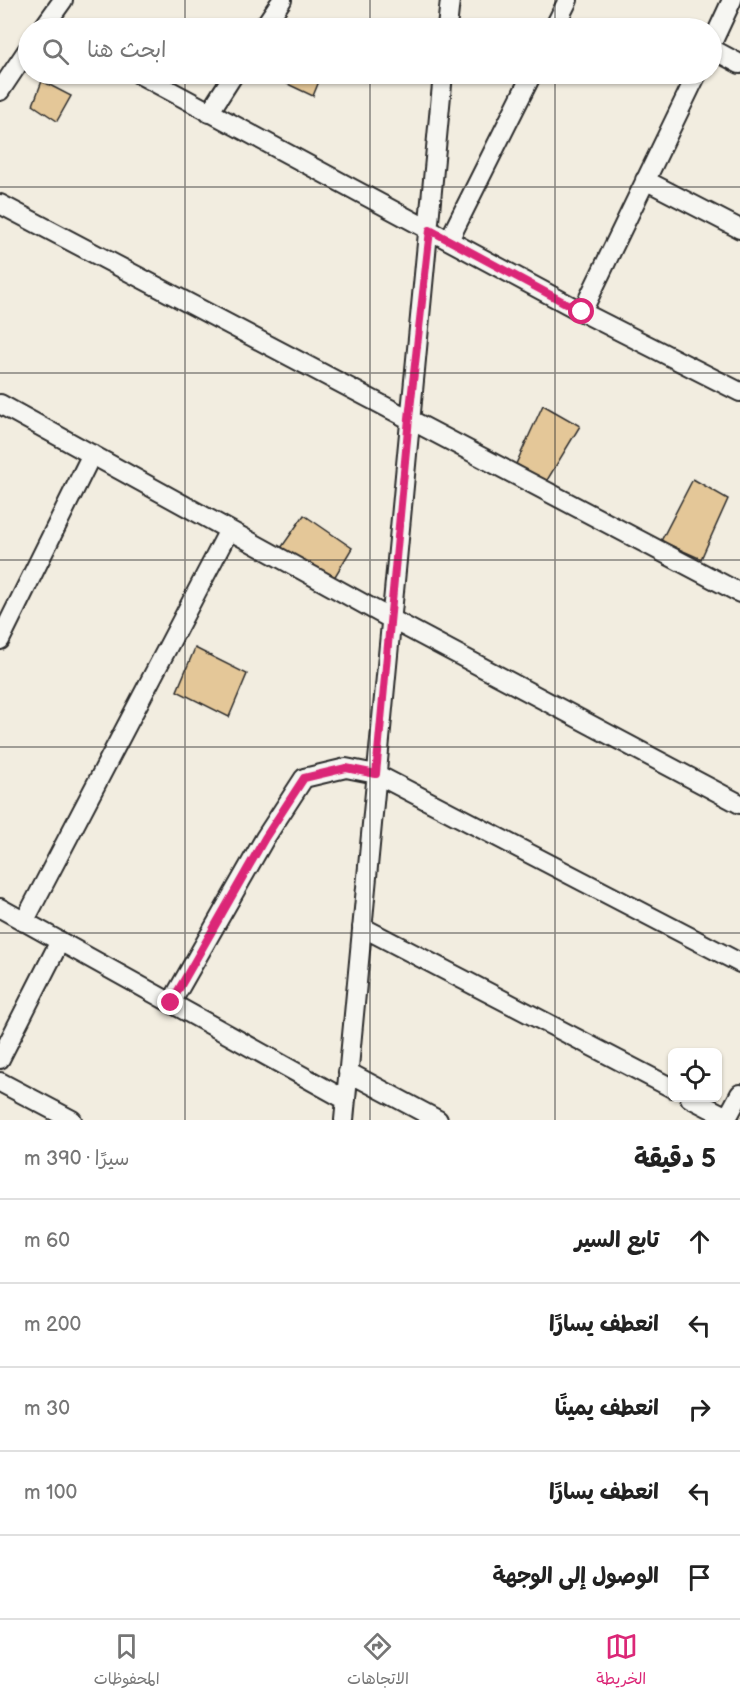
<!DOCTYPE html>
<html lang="ar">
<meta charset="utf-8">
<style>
:root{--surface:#fff;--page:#f6f6f6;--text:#222;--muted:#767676;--line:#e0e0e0;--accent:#db2777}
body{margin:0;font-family:"Balsamiq Sans","Playpen Sans Arabic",sans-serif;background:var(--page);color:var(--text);direction:rtl}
.controls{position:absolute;right:18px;bottom:18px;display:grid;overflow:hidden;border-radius:9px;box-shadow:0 2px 4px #0004}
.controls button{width:54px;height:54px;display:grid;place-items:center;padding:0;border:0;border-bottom:2px solid var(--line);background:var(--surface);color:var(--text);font:30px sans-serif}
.stop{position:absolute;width:18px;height:18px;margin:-14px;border:4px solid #db2777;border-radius:50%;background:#fff}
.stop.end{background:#db2777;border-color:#fff;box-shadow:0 2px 6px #0008}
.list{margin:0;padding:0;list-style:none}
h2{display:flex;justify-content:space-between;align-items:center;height:78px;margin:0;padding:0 24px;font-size:26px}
h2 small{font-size:20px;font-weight:400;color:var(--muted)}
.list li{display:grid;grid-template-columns:39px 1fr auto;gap:18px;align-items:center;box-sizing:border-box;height:84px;padding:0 24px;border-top:2px solid var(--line)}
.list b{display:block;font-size:22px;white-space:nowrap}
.list em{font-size:20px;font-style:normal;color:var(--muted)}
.icon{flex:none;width:33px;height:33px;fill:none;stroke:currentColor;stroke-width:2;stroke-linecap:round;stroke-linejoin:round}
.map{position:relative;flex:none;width:740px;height:1120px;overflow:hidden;direction:ltr}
.search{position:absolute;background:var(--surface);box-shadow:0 2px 4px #0004;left:18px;right:18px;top:18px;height:66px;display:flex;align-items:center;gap:15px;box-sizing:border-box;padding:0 21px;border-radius:33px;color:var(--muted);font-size:22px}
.sheet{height:498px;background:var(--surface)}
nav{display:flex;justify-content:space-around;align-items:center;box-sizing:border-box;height:84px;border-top:2px solid var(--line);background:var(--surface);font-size:16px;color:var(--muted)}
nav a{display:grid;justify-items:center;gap:3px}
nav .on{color:var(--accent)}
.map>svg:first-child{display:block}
.building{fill:#e4c798;stroke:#2b2b2b;stroke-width:1.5}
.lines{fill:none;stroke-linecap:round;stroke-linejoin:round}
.minor-casing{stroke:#2b2b2b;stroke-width:22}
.minor{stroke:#f6f6f2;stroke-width:18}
.route{stroke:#db2777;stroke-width:8}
.grid{fill:none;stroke:#2b2b2b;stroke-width:1.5;stroke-opacity:0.55}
</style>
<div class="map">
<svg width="740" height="1120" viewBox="0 0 740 1120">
<rect width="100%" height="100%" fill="#f2ede0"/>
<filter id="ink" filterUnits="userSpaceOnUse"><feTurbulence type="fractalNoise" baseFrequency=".0167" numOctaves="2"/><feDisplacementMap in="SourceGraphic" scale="12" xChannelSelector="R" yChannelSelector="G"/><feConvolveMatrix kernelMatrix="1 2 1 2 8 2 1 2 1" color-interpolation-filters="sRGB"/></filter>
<g filter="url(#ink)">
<!-- building -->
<path class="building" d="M 276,74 L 322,74 L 313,96 L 275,78 Z
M 42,81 L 71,96 L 57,121 L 33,105 Z
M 543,405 L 580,426 L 546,482 L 516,464 Z
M 693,479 L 728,499 L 701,559 L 661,541 Z
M 304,515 L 352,548 L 334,578 L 281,548 Z
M 195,648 L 247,674 L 229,717 L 177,691 Z"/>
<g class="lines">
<defs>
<path id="minor" d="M 43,28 L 63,0
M 263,28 L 282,0
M 447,28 L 450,0
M 554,28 L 568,0
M 712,43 L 732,0
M 712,49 L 740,64
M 139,74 L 582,312 L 740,392
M 0,91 L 28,49
M 209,113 L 234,74
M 645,180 L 740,229
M 0,204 L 740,593
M 449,240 L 532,74
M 582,312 L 697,74
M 0,404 L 391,619 L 740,804
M 0,640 L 92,454
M 0,908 L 346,1100
M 24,922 L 229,530
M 362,927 L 672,1088
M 171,1003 L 265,838 L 304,778 L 346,768 L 376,774 L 740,963
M 0,1059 L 60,941
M 348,1072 L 438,1120
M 0,1082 L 72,1120
M 690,1098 L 727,1117
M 344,1120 L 443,74
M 726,1120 L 740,1094"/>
</defs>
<!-- minor casing -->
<use href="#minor" class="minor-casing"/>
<!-- minor -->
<use href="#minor" class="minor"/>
</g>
</g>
<g class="lines" filter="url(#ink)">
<!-- route -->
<path class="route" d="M 171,1003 L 265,838 L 304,778 L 346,768 L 376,774 L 409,418 L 430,230 L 582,312"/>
</g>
<!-- grid -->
<path class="grid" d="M 185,0 L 185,28M 370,0 L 370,28M 555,0 L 555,28M 185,74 L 185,1120M 370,74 L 370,1120M 555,74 L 555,1120M 0,187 L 740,187M 0,373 L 740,373M 0,560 L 740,560M 0,747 L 740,747M 0,933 L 740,933"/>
</svg>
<div class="controls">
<button><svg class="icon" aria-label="locate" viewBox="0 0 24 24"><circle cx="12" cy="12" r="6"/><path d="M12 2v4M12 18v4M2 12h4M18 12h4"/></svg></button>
</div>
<div class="stop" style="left:582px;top:312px"></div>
<div class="stop end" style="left:171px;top:1003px"></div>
<div class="search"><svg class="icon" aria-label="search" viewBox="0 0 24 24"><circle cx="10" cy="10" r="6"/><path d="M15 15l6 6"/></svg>ابحث هنا</div>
</div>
<section class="sheet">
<h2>5 دقيقة<small>سيرًا · 390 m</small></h2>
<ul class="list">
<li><svg class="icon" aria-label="ahead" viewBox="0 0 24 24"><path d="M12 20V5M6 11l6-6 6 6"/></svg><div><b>تابع السير</b></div><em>60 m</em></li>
<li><svg class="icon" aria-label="left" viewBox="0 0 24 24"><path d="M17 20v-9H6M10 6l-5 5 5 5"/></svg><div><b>انعطف يسارًا</b></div><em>200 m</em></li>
<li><svg class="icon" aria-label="right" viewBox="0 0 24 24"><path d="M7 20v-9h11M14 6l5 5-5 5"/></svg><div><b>انعطف يمينًا</b></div><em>30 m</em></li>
<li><svg class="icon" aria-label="left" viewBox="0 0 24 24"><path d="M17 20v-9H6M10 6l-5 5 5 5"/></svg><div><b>انعطف يسارًا</b></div><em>100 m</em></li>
<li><svg class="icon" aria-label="arrive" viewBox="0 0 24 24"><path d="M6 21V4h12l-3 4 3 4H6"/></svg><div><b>الوصول إلى الوجهة</b></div></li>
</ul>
</section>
<nav>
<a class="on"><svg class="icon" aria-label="map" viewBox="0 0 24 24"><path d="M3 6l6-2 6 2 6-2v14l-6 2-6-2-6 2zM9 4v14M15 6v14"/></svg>الخريطة</a>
<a><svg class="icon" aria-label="directions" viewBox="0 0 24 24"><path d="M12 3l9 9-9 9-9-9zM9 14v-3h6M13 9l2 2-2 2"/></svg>الاتجاهات</a>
<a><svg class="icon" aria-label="saved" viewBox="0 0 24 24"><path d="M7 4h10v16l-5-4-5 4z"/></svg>المحفوظات</a>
</nav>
